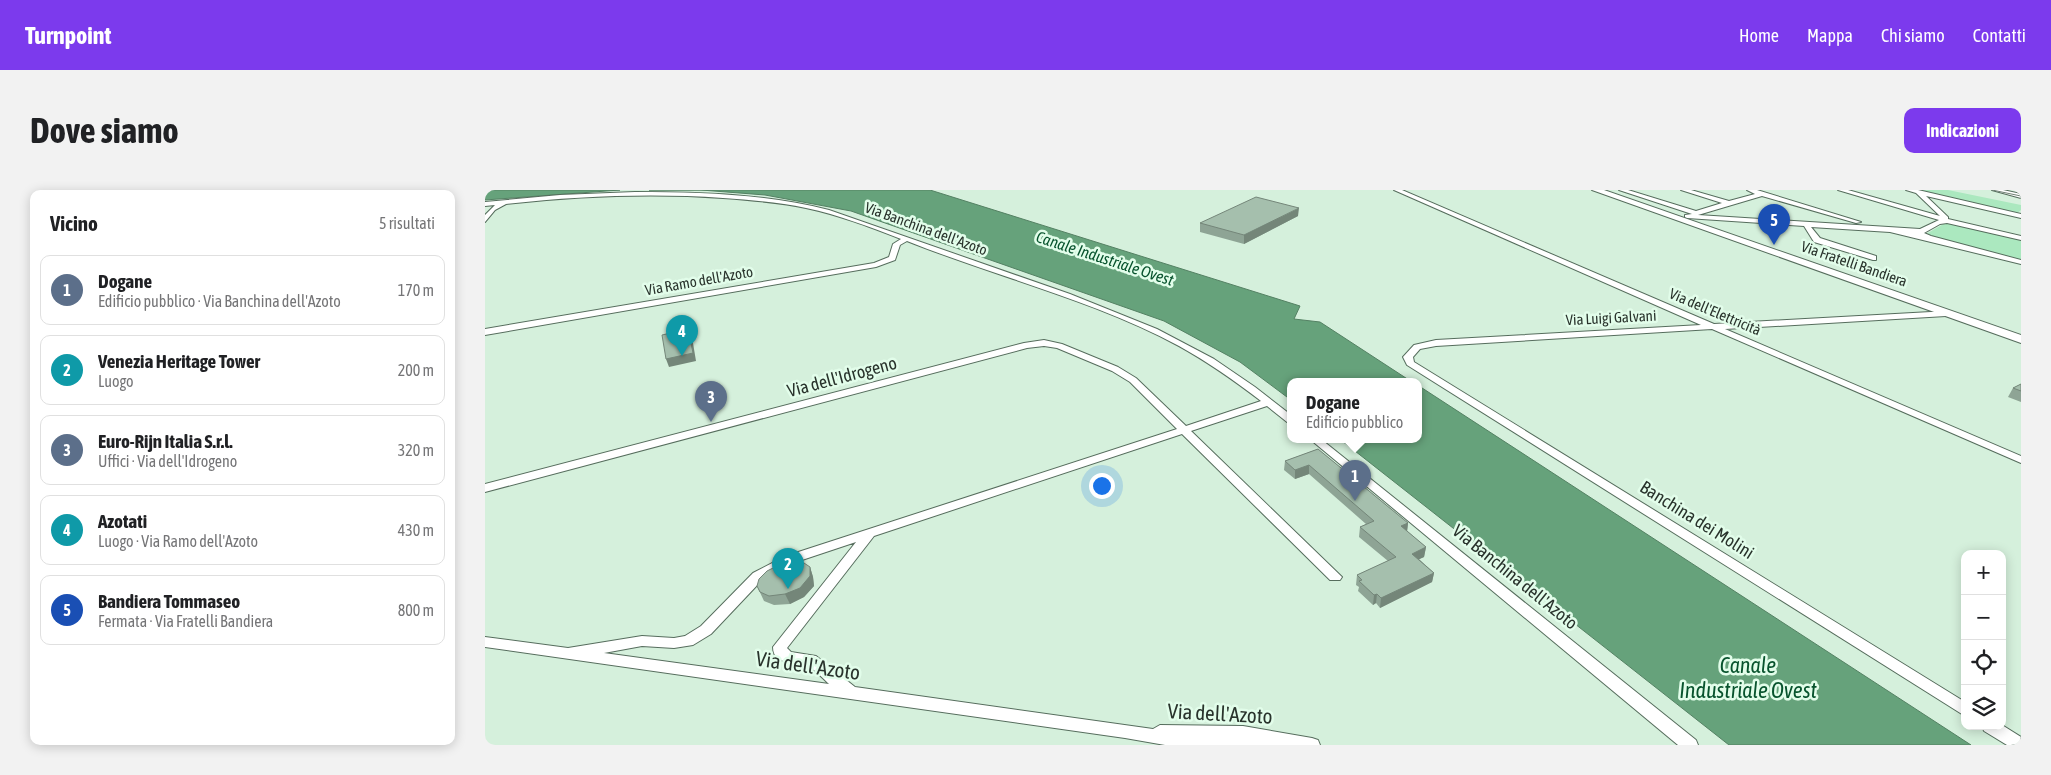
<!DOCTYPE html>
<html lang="it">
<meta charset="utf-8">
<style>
:root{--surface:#fff;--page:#f2f2f2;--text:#202124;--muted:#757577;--line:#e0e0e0;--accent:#7c3aed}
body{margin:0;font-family:"Asap Condensed",sans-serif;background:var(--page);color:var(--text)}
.controls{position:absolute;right:15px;bottom:15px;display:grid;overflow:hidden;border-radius:10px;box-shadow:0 2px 12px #0003}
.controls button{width:45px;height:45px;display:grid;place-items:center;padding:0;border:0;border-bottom:1px solid var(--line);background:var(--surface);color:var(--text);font:25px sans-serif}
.you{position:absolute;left:616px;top:295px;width:18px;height:18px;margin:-12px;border:4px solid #fff;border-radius:50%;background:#1a73e8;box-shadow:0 0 0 8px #1a73e833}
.badge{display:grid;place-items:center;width:32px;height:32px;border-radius:50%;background:var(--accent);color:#fff;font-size:16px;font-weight:700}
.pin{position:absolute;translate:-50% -41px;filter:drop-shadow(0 1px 2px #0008)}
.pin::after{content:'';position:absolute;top:26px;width:18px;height:15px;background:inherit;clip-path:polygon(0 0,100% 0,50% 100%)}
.popup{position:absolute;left:802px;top:188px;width:135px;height:65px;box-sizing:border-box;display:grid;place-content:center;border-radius:10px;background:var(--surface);filter:drop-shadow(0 1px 4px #0005);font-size:16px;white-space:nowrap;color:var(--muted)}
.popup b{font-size:19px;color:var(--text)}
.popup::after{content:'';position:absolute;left:50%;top:100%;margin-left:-10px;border:10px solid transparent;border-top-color:var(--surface)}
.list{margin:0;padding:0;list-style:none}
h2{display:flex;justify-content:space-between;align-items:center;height:65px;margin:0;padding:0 20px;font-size:21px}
h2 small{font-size:16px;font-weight:400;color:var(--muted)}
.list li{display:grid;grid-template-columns:32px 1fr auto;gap:15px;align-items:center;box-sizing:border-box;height:70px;margin:0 10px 10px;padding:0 10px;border:1px solid var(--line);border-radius:10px}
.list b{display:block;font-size:19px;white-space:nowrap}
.list p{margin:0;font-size:16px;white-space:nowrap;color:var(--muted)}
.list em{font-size:16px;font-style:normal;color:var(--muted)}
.icon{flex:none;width:28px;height:28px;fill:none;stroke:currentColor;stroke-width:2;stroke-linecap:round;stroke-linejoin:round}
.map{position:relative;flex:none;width:1536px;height:555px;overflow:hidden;border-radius:10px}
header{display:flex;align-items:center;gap:30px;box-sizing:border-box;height:70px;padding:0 25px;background:var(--accent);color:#fff}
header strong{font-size:24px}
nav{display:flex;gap:28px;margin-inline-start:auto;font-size:18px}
.intro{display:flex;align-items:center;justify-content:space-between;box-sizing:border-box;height:120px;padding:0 30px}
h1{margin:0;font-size:35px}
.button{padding:12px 22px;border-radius:10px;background:var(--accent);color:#fff;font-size:18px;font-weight:700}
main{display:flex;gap:30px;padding:0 30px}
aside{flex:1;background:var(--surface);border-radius:10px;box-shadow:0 2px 12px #0003}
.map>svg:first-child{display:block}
.green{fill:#abe8bf}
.water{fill:#66a27b;stroke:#548163}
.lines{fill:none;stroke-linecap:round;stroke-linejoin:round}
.minor-casing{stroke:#566d5d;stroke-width:2}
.major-casing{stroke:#566d5d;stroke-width:2}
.minor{fill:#fff;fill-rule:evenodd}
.major{fill:#fff;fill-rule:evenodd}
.tram{stroke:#6f8074;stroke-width:1}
.wall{fill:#8ea495}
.shaded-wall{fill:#748679}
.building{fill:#a5bfad;stroke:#748679}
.labels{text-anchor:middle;stroke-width:5;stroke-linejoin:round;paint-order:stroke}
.far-street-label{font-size:15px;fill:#29332c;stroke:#e2fdea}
.far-water-label{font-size:16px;font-style:italic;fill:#07532d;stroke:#e2fdea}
.street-label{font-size:18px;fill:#29332c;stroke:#e2fdea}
.near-street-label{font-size:21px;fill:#29332c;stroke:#e2fdea}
.near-water-label{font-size:22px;font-style:italic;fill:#07532d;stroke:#e2fdea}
</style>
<header>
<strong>Turnpoint</strong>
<nav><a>Home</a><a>Mappa</a><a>Chi siamo</a><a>Contatti</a></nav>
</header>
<div class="intro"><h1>Dove siamo</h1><a class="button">Indicazioni</a></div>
<main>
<aside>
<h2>Vicino<small>5 risultati</small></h2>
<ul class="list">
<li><span class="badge" style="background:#5c6f8a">1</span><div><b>Dogane</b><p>Edificio pubblico · Via Banchina dell'Azoto</p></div><em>170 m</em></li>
<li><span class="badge" style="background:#0f9aa8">2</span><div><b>Venezia Heritage Tower</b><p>Luogo</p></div><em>200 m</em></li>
<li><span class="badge" style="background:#5c6f8a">3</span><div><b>Euro-Rijn Italia S.r.l.</b><p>Uffici · Via dell'Idrogeno</p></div><em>320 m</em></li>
<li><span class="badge" style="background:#0f9aa8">4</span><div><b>Azotati</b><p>Luogo · Via Ramo dell'Azoto</p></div><em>430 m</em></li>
<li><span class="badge" style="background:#1a4fb4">5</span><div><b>Bandiera Tommaseo</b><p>Fermata · Via Fratelli Bandiera</p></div><em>800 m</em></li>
</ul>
</aside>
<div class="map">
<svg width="1536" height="555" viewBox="0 0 1536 555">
<rect width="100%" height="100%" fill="#d5f0dc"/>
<!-- green -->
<path class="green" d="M 1434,0 L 1463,0 L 1536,15 L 1536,20 L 1531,24 Z
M 1462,32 L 1536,48 L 1536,71 L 1454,50 L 1441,44 Z"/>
<!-- water -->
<path class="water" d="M 0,0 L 135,0 L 0,10 Z
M 164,0 L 445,0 L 815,116 L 809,129 L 835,132 L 927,192 L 806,192 L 806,210 L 755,172 L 679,131 L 366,21 L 280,5 L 216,0 Z
M 934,196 L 1486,555 L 1244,555 L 856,250 L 934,250 Z"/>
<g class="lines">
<defs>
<path id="minor" d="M 909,0 L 917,0 L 1229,134 L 1464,121 L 1465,123 L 1461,126 L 1240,139 L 1536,266 L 1536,273 L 1227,139 L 951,156 L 935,159 L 928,167 L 929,172 L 1480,512 L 1480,526 L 922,175 L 918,167 L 929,155 L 951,150 L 1216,135 Z
M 1134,0 L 1143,0 L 1211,21 L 1237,13 L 1196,0 L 1206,0 L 1244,11 L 1270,4 L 1262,0 L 1272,0 L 1376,32 L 1371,33 L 1277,6 L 1213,25 L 1435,39 L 1454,30 L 1353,0 L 1363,0 L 1455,26 L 1431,3 L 1421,0 L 1433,0 L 1536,24 L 1536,28 L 1441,6 L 1463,27 L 1463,29 L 1536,46 L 1536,50 L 1462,33 L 1455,34 L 1439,43 L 1446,46 L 1536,70 L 1536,74 L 1405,42 L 1326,37 L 1335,48 L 1391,66 L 1391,70 L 1388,70 L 1329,52 L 1319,36 L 1202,28 L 1200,27 L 1200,25 L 1207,24 Z
M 1507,0 L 1518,0 L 1536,4 L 1536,8 Z
M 150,2 C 215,2 281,4 344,20 L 585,104 L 672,139 L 729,169 L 770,197 L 806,225 L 806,233 L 802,232 L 782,216 L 706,241 L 857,387 L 855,390 L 845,390 L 697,244 L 389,346 L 302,458 L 306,462 L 331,466 L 370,497 L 668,539 L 675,535 L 758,536 L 827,548 L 833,550 L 835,555 L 680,555 L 640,548 L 0,457 L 0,447 L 83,458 L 157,446 L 189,448 L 200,446 L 216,436 L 268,383 L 301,366 L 692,239 L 645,192 L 627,181 L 572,158 L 559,156 L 542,158 L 0,302 L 0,294 L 539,153 L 559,150 L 577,154 L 633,177 L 651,188 L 701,236 L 776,211 C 750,191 723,172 694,156 C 609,110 512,87 422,51 L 415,55 L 410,70 L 391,77 L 0,145 L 0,139 L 389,73 L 404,67 L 408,54 L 416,49 C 385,37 354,25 321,18 C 294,12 266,10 238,8 C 166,3 93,6 21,14 L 10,20 L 0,32 L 0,25 L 10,15 L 0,16 L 0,12 L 75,5 ZM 371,352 L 288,457 C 288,477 312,470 323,476 C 330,480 338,488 344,494 L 119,463 L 157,456 L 189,458 L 208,455 L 226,444 L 278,389 L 311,372 Z
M 826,250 L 837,250 L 1211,550 L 1213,555 L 1193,555 Z
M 1517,535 L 1536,547 L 1536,555 L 1522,555 L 1499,541 L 1497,536 Z"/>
<path id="major" d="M 1107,0 L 1119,0 L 1536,145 L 1536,153 Z"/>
</defs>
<!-- minor casing -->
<use href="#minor" class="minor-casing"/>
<!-- major casing -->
<use href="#major" class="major-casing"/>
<!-- minor -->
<use href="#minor" class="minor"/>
<!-- major -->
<use href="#major" class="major"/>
<!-- tram -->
<path class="tram" d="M 1507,0 L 1536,6"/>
</g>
<!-- wall -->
<path class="wall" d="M 813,26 L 759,54 L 715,42 L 715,33 Z
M 1536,194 L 1536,212 L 1523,207 L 1528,198 Z
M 833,259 L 923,333 L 922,341 L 941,357 L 939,367 L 934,369 L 949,383 L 947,392 L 895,418 L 891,413 L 888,415 L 873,401 L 874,397 L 871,395 L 872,385 L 903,371 L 874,347 L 875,337 L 881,334 L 824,284 L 810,289 L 799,280 L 800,271 Z
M 325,377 L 328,387 L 329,396 L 319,407 L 305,414 L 289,415 L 279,411 L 272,396 Z"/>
<!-- shaded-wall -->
<path class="shaded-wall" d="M 814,18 L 813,26 L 759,54 L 759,45 Z
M 203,139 L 207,147 L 211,171 L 184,177 L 181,169 Z
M 824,275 L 824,284 L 810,289 L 810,280 Z
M 923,333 L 922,342 L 916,336 Z
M 941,357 L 939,367 L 926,373 L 927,364 Z
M 325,377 L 328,387 L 329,396 L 319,407 L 305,414 L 300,404 Z
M 949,383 L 947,392 L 895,418 L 896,408 Z
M 892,404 L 891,413 L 888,415 L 889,405 Z"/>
<!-- building -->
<path class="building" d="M 771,7 L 814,18 L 759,45 L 715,33 Z
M 203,139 L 208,163 L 181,169 L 177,145 Z
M 1536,194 L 1536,201 L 1528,198 Z
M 833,259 L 923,333 L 916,336 L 941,357 L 927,364 L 949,383 L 896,408 L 892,404 L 889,405 L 874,391 L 877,390 L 872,385 L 911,367 L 875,337 L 889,331 L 824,275 L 810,280 L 800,271 Z
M 308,372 L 319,373 L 325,377 L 325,386 L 315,398 L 300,404 L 284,406 L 275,402 L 272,396 L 274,389 L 282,381 L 296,374 Z"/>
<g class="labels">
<!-- far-street labels -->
<g class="far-street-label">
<text transform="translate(441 39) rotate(20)" y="5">Via Banchina dell'Azoto</text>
<text transform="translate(1369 74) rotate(19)" y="5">Via Fratelli Bandiera</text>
<text transform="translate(214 91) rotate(-10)" y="5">Via Ramo dell'Azoto</text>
<text transform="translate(1230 122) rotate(23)" y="5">Via dell'Elettricità</text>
<text transform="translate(1126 128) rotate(-3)" y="5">Via Luigi Galvani</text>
</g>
<!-- far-water labels -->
<g class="far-water-label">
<text transform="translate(620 68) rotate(18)" y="6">Canale Industriale Ovest</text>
</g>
<!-- street labels -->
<g class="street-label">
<text transform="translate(357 187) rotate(-15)" y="6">Via dell'Idrogeno</text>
<text transform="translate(1212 330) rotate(32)" y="6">Banchina dei Molini</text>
<text transform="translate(1030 387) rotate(39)" y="6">Via Banchina dell'Azoto</text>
</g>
<!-- near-street labels -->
<g class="near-street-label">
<text transform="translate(323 476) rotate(8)" y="7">Via dell'Azoto</text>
<text transform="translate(735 524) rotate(3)" y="7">Via dell'Azoto</text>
</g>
<!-- near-water labels -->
<g class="near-water-label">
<text x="1263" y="483">Canale<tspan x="1263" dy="25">Industriale Ovest</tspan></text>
</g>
</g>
</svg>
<div class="controls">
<button>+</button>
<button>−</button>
<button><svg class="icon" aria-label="locate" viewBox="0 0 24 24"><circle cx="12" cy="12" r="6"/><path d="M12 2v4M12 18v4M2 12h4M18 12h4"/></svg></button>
<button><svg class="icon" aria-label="layers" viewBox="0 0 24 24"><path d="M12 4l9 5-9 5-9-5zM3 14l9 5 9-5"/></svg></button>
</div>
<div class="you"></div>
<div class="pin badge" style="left:870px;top:311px;background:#5c6f8a">1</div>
<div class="popup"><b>Dogane</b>Edificio pubblico</div>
<div class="pin badge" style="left:303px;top:399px;background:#0f9aa8">2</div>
<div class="pin badge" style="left:226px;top:232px;background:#5c6f8a">3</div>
<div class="pin badge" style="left:197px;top:166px;background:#0f9aa8">4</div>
<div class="pin badge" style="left:1289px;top:55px;background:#1a4fb4">5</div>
</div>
</main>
